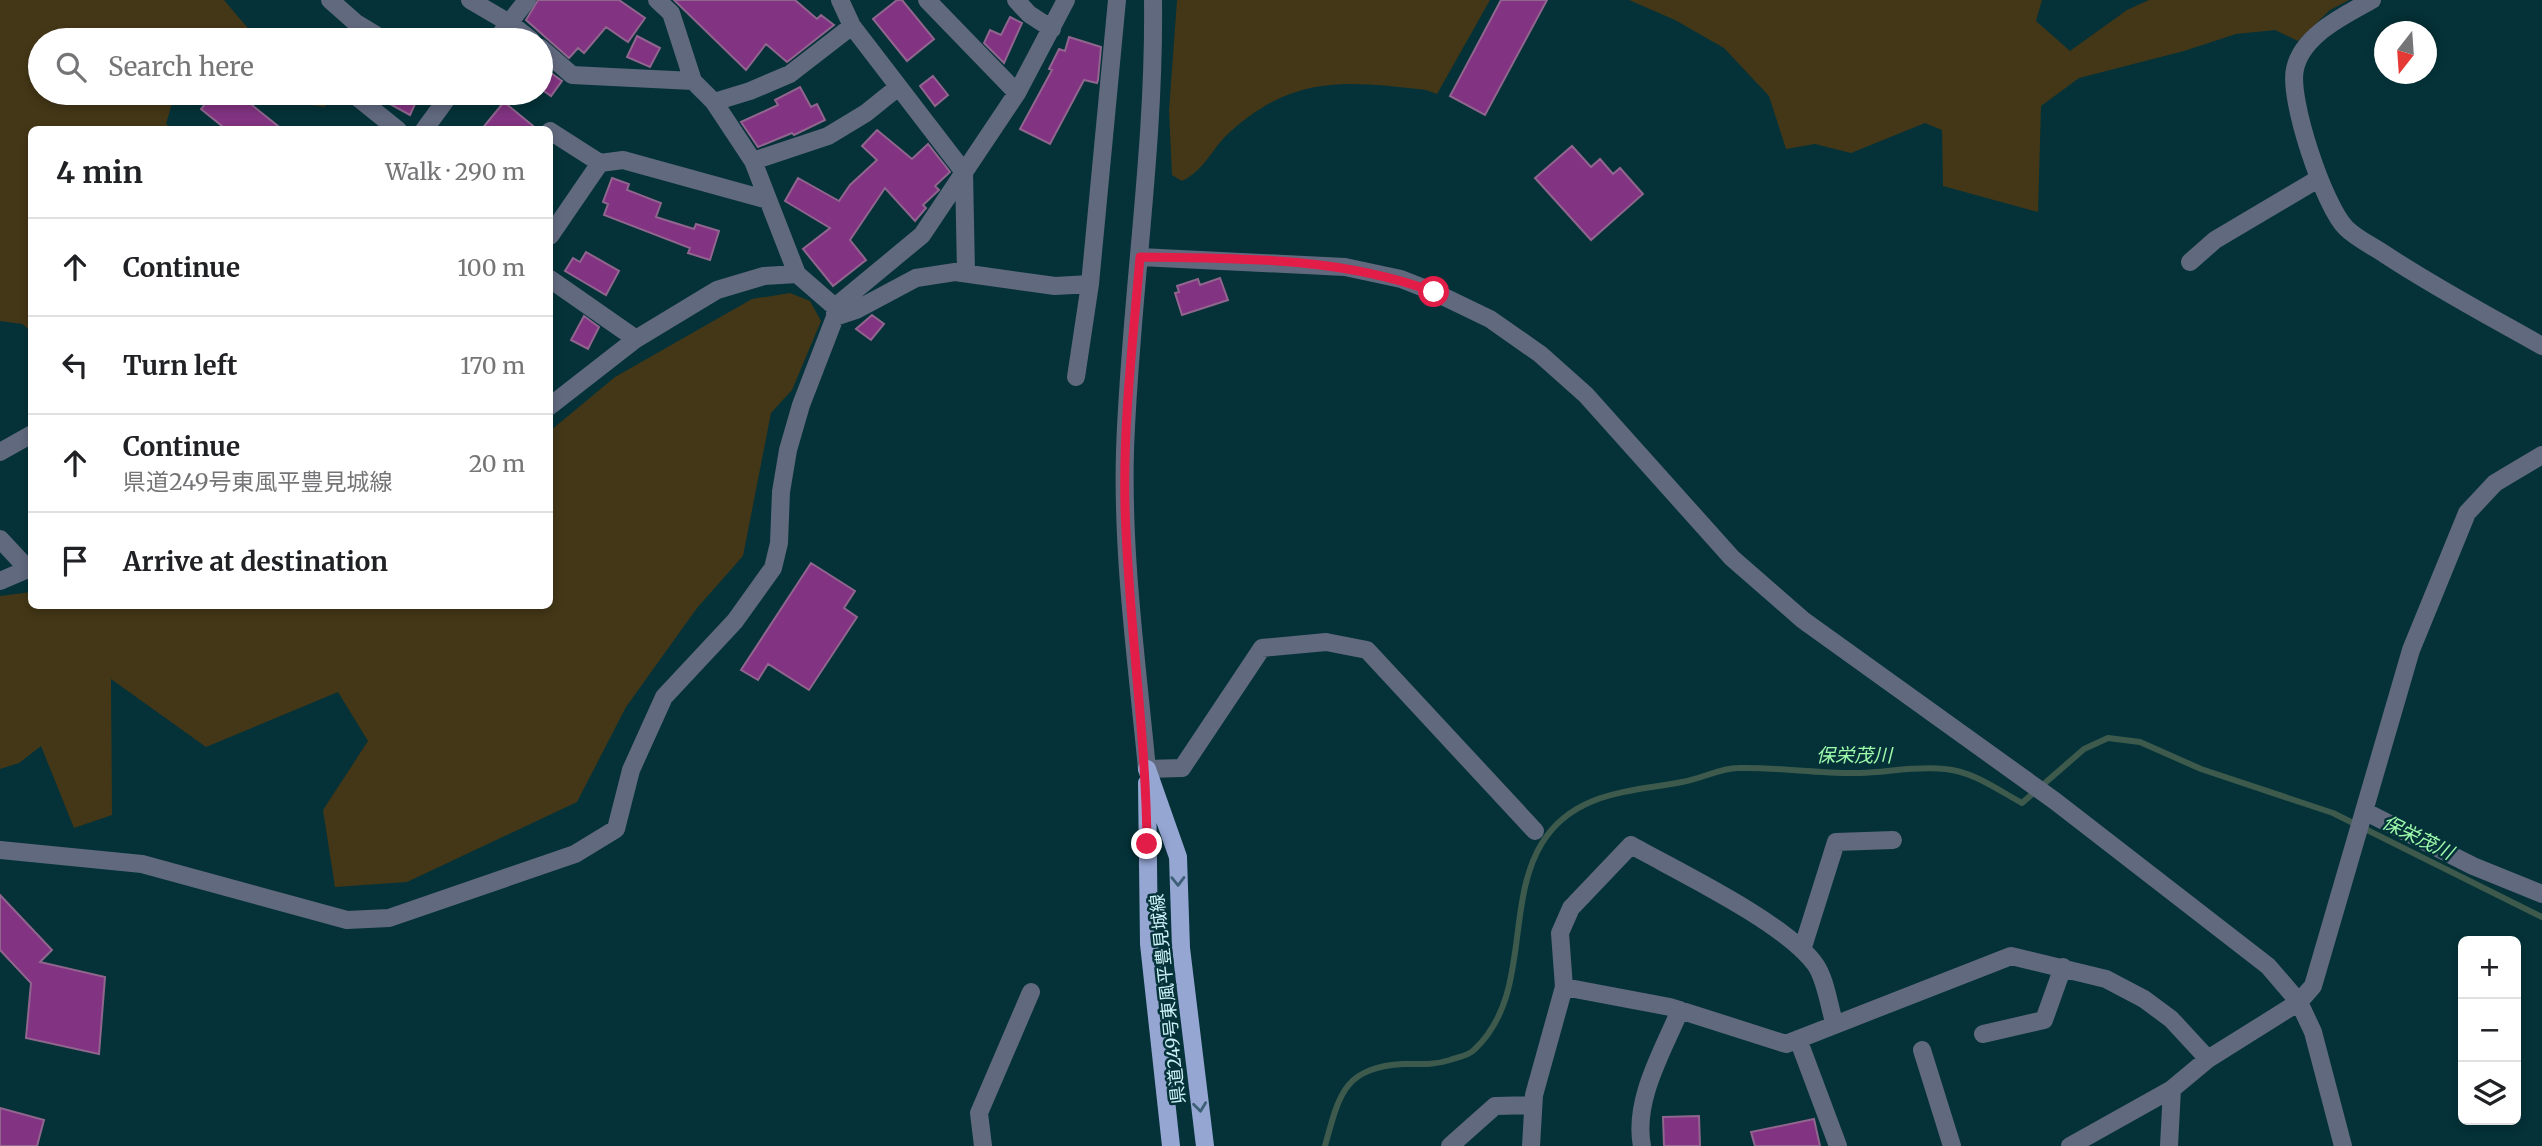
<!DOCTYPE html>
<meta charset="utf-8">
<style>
:root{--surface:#fff;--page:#f6f6f6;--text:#202124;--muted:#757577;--line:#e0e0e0}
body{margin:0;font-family:Merriweather,"Noto Sans JP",serif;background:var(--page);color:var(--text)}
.controls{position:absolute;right:21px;bottom:21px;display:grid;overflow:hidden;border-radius:10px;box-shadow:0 4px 10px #0003}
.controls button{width:63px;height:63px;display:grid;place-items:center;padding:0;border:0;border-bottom:2px solid var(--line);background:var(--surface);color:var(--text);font:35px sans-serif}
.compass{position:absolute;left:2374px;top:21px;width:63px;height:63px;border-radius:50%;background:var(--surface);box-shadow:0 4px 10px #0003;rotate:197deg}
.stop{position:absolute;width:21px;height:21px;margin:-16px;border:5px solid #e11d48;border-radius:50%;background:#fff}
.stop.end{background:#e11d48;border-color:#fff;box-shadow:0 2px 7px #0008}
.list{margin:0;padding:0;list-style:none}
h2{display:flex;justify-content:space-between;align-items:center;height:91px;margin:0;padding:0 28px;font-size:30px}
h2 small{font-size:23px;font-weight:400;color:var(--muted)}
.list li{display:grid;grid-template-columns:46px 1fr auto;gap:21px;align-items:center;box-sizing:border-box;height:98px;padding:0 28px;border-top:2px solid var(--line)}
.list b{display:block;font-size:26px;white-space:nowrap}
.list p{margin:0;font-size:23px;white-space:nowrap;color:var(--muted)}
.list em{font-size:23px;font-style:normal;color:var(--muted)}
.icon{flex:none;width:38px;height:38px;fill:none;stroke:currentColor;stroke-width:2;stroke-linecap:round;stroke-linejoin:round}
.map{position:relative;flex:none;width:2542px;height:1146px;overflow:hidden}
.search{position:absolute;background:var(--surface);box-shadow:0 4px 10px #0003;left:28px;top:28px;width:525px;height:77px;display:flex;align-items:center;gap:18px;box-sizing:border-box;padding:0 24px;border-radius:38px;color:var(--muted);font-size:26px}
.panel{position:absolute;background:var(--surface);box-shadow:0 4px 10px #0003;left:28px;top:126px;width:525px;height:483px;border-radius:10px}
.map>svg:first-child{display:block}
.green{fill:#443717}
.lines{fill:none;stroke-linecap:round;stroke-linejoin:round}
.stream{stroke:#3e5a4c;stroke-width:6}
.building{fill:#823381;stroke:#90658e;stroke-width:2}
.minor{stroke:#61697f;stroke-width:18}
.major{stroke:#95a6d3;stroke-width:18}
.oneway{stroke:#3e6076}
.route{stroke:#e11d48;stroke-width:9}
.labels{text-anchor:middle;stroke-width:5;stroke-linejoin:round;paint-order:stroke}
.street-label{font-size:18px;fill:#cdf2f8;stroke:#043238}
.water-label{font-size:19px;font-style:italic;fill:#9efcac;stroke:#043238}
</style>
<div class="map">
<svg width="2542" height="1146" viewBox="0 0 2542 1146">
<rect width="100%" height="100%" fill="#043238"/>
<!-- green -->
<path class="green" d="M 0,0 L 224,0 L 252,33 L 288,32 L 297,40 L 40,40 L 40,93 L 175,93 L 166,124 L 173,129 L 32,130 L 31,331 L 22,324 L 0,321 Z
M 1177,0 L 1490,0 L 1437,94 L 1426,90 C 1347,81 1294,74 1230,132 C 1212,148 1205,170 1182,181 L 1172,175 L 1169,111 Z
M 1629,0 L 2042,0 L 2036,21 L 2070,51 L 2127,10 L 2149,0 L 2349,0 L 2330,10 L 2298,41 L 2275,30 L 2236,34 L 2184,51 L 2079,78 L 2041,106 L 2038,212 L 1943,186 L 1942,130 L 1925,123 L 1851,153 L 1815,144 L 1786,149 L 1769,96 L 1724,48 L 1675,20 Z
M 284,93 L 330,93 L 325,107 L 298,103 Z
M 790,293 L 810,301 L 821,321 L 792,390 L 771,413 L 743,556 L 697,608 L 626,707 L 577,802 L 407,882 L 335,887 L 323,810 L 368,741 L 338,692 L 206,747 L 111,679 L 112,815 L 74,828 L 41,746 L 19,763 L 0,769 L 0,596 L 31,592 L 32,606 L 550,606 L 550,431 L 615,377 L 752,299 Z"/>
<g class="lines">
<!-- stream -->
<path class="stream" d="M 1325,1146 C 1339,1096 1343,1067 1403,1064 C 1419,1064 1435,1065 1450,1060 C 1458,1057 1468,1056 1474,1050 C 1532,996 1504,905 1542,843 C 1574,791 1631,792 1682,782 C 1701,779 1720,768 1738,768 C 1779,767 1819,774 1860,773 C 1888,772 1917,766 1945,769 C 1972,771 1998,790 2022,803 L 2084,749 L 2108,738 L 2140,742 L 2201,769 L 2333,813 L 2542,917"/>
</g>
<!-- building -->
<path class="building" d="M 538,0 L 619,0 L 645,18 L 628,42 L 606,27 L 584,53 L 578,48 L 569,58 L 526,20 Z
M 674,0 L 795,0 L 817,19 L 821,15 L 834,25 L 787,62 L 766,44 L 746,70 Z
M 897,0 L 902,0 L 934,39 L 907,61 L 873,19 Z
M 1501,0 L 1547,0 L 1485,115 L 1450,96 Z
M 1010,17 L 1022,23 L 1004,63 L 984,43 L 990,30 L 1001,35 Z
M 637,36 L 660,48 L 650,67 L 627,57 Z
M 1069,37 L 1101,47 L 1098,80 L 1097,83 L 1084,80 L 1050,144 L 1020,129 L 1052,70 L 1049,69 L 1059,49 L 1065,51 Z
M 547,70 L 562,81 L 551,96 L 541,89 L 541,78 Z
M 933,76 L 948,95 L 935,106 L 920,86 Z
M 800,87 L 811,107 L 817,104 L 825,120 L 794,135 L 792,133 L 758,147 L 741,122 L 778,105 L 775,100 Z
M 214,93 L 237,93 L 283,130 L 227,130 L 201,109 Z
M 370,93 L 420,93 L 410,115 Z
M 504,102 L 538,130 L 481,130 Z
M 877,130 L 912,159 L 928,144 L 950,172 L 935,186 L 939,190 L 923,205 L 926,208 L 915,221 L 885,188 L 850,240 L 866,260 L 833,286 L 803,249 L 830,228 L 785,201 L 798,178 L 839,201 L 850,185 L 877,160 L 862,146 Z
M 1572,146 L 1591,167 L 1600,159 L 1613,174 L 1620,168 L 1643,194 L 1591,240 L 1535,178 Z
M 612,178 L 629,184 L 627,190 L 661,203 L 656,217 L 694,229 L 696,224 L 719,231 L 710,260 L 688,253 L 690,248 L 604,215 L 608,204 L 603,202 Z
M 586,252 L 619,271 L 606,295 L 565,271 L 573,258 L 580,262 Z
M 1220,278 L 1228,300 L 1182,315 L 1175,293 L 1179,292 L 1177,286 L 1198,279 L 1200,285 Z
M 872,315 L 884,324 L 871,340 L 856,329 Z
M 584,316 L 599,327 L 588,349 L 571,340 Z
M 811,563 L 855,591 L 844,608 L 857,617 L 809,690 L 768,664 L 758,680 L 741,670 Z
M 0,895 L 52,950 L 40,962 L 105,977 L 99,1054 L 26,1038 L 31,983 L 0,950 Z
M 0,1108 L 44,1120 L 37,1146 L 0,1146 Z
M 1699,1116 L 1700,1146 L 1664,1146 L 1663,1117 Z
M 1814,1119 L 1820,1146 L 1755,1146 L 1751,1132 Z"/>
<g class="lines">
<!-- minor -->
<path class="minor" d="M 330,0 L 356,23 L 384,40
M 470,0 L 511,24 L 531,40
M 657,0 L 671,13 L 693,81 L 714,102 L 753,161 L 797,274
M 840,0 L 852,26 L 964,172 L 966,272
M 927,0 L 1017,93
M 1016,0 L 1029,14 L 1052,29
M 1153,0 C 1155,151 1130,301 1125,451 C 1122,557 1137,663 1147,769 L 1182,768 L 1262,648 L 1326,642 L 1367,650 L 1535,831
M 2372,0 C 2345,15 2302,35 2295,69 C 2288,99 2324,206 2346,228 C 2357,239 2373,246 2386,255 C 2436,288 2489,316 2542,346
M 496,40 L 527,0
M 541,48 L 572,75 L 693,81
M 352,93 L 398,130
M 714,102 L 750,91 L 790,74 L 852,26
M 424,130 L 451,93
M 550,131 L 600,163
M 753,161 L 828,136 L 866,113 L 897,88
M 550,236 L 600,163 L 623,160 L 768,200
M 1140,257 L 1345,267 L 1401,279 L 1434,292 L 1490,319 L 1540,354 L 1586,395 L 1732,558 L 1803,620 L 2055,801 L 2268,966 L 2299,1002 L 2313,1032 L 2343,1146
M 2190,262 L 2215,240 L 2318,179
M 550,279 L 636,339
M 835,317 L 856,310 L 916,278 L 955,272 L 1055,286 L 1090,284
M 1076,377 L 1090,284 L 1117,0
M 550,406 L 636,339 L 717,290 L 764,276 L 797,274 L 835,307
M 0,452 L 32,434
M 0,539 L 28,569 L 0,581
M 2364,811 L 2473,866 L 2542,894
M 0,850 L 142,864 L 347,920 L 389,918 L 575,854 L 616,829 L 631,770 L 664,697 L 735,621 L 773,568 L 779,543 L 781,492 L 788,450 L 801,405 L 835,317 L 835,307 L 922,235 L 1017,93 L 1066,0
M 1802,950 L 1836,842 L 1893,840
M 1564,987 L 1560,933 L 1571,908 L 1631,845 C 1679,872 1784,922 1815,964 C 1826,979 1829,1007 1835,1025
M 1983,1034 L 2044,1020 L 2063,967
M 1798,1039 L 1838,1146
M 1922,1050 L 1952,1146
M 983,1146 L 979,1113 L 1031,992
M 1450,1146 L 1495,1106 L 1533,1105
M 1531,1146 L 1534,1095 L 1564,987 L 1670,1007 L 1786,1044 L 2011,956 L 2106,979 L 2144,999 L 2171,1019 L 2208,1059
M 1642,1146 C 1633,1100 1663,1051 1680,1010
M 2070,1146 L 2172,1089 L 2208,1059 L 2299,1002 L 2313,986 L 2411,650 L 2467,513 L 2495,483 L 2542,455
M 2169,1146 L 2172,1089"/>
<!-- major -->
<path class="major" d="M 1147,769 L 1178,857 L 1181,948 L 1205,1146
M 1147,783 L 1149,944 L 1171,1146"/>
</g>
<!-- one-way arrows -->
<defs><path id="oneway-chevron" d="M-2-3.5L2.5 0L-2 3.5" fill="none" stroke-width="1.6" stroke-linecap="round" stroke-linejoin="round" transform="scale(1.75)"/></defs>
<g class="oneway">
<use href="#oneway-chevron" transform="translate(1178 881) rotate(89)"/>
<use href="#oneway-chevron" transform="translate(1200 1107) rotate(83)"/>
</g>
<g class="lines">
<!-- route -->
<path class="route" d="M 1147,844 C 1146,731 1128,619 1125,506 C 1123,423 1133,340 1140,257 C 1238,258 1342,257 1434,292"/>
</g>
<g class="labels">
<!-- street labels -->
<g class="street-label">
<text transform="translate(1168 999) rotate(-96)" y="6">県道249号東風平豊見城線</text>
</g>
<!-- water labels -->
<g class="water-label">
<text x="1854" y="762">保栄茂川</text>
<text transform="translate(2418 837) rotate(26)" y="7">保栄茂川</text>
</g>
</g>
</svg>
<div class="controls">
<button>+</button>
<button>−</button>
<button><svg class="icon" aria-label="layers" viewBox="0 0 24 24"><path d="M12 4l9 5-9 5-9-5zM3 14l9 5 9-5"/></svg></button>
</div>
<svg class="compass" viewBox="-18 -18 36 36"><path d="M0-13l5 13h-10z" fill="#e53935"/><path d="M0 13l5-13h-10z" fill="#757577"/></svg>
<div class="stop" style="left:1434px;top:292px"></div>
<div class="stop end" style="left:1147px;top:844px"></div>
<div class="search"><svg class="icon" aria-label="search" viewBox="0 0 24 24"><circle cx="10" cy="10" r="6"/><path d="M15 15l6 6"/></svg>Search here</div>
<section class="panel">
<h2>4 min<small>Walk · 290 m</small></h2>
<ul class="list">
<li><svg class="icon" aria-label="ahead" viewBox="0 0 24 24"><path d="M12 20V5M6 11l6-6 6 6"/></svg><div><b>Continue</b></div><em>100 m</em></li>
<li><svg class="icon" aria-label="left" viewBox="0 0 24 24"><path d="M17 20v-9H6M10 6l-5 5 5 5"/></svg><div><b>Turn left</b></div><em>170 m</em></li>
<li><svg class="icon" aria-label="ahead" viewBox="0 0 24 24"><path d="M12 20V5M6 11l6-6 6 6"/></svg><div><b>Continue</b><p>県道249号東風平豊見城線</p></div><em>20 m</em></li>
<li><svg class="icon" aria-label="arrive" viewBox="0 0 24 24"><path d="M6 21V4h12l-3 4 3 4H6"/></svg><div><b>Arrive at destination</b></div></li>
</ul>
</section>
</div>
